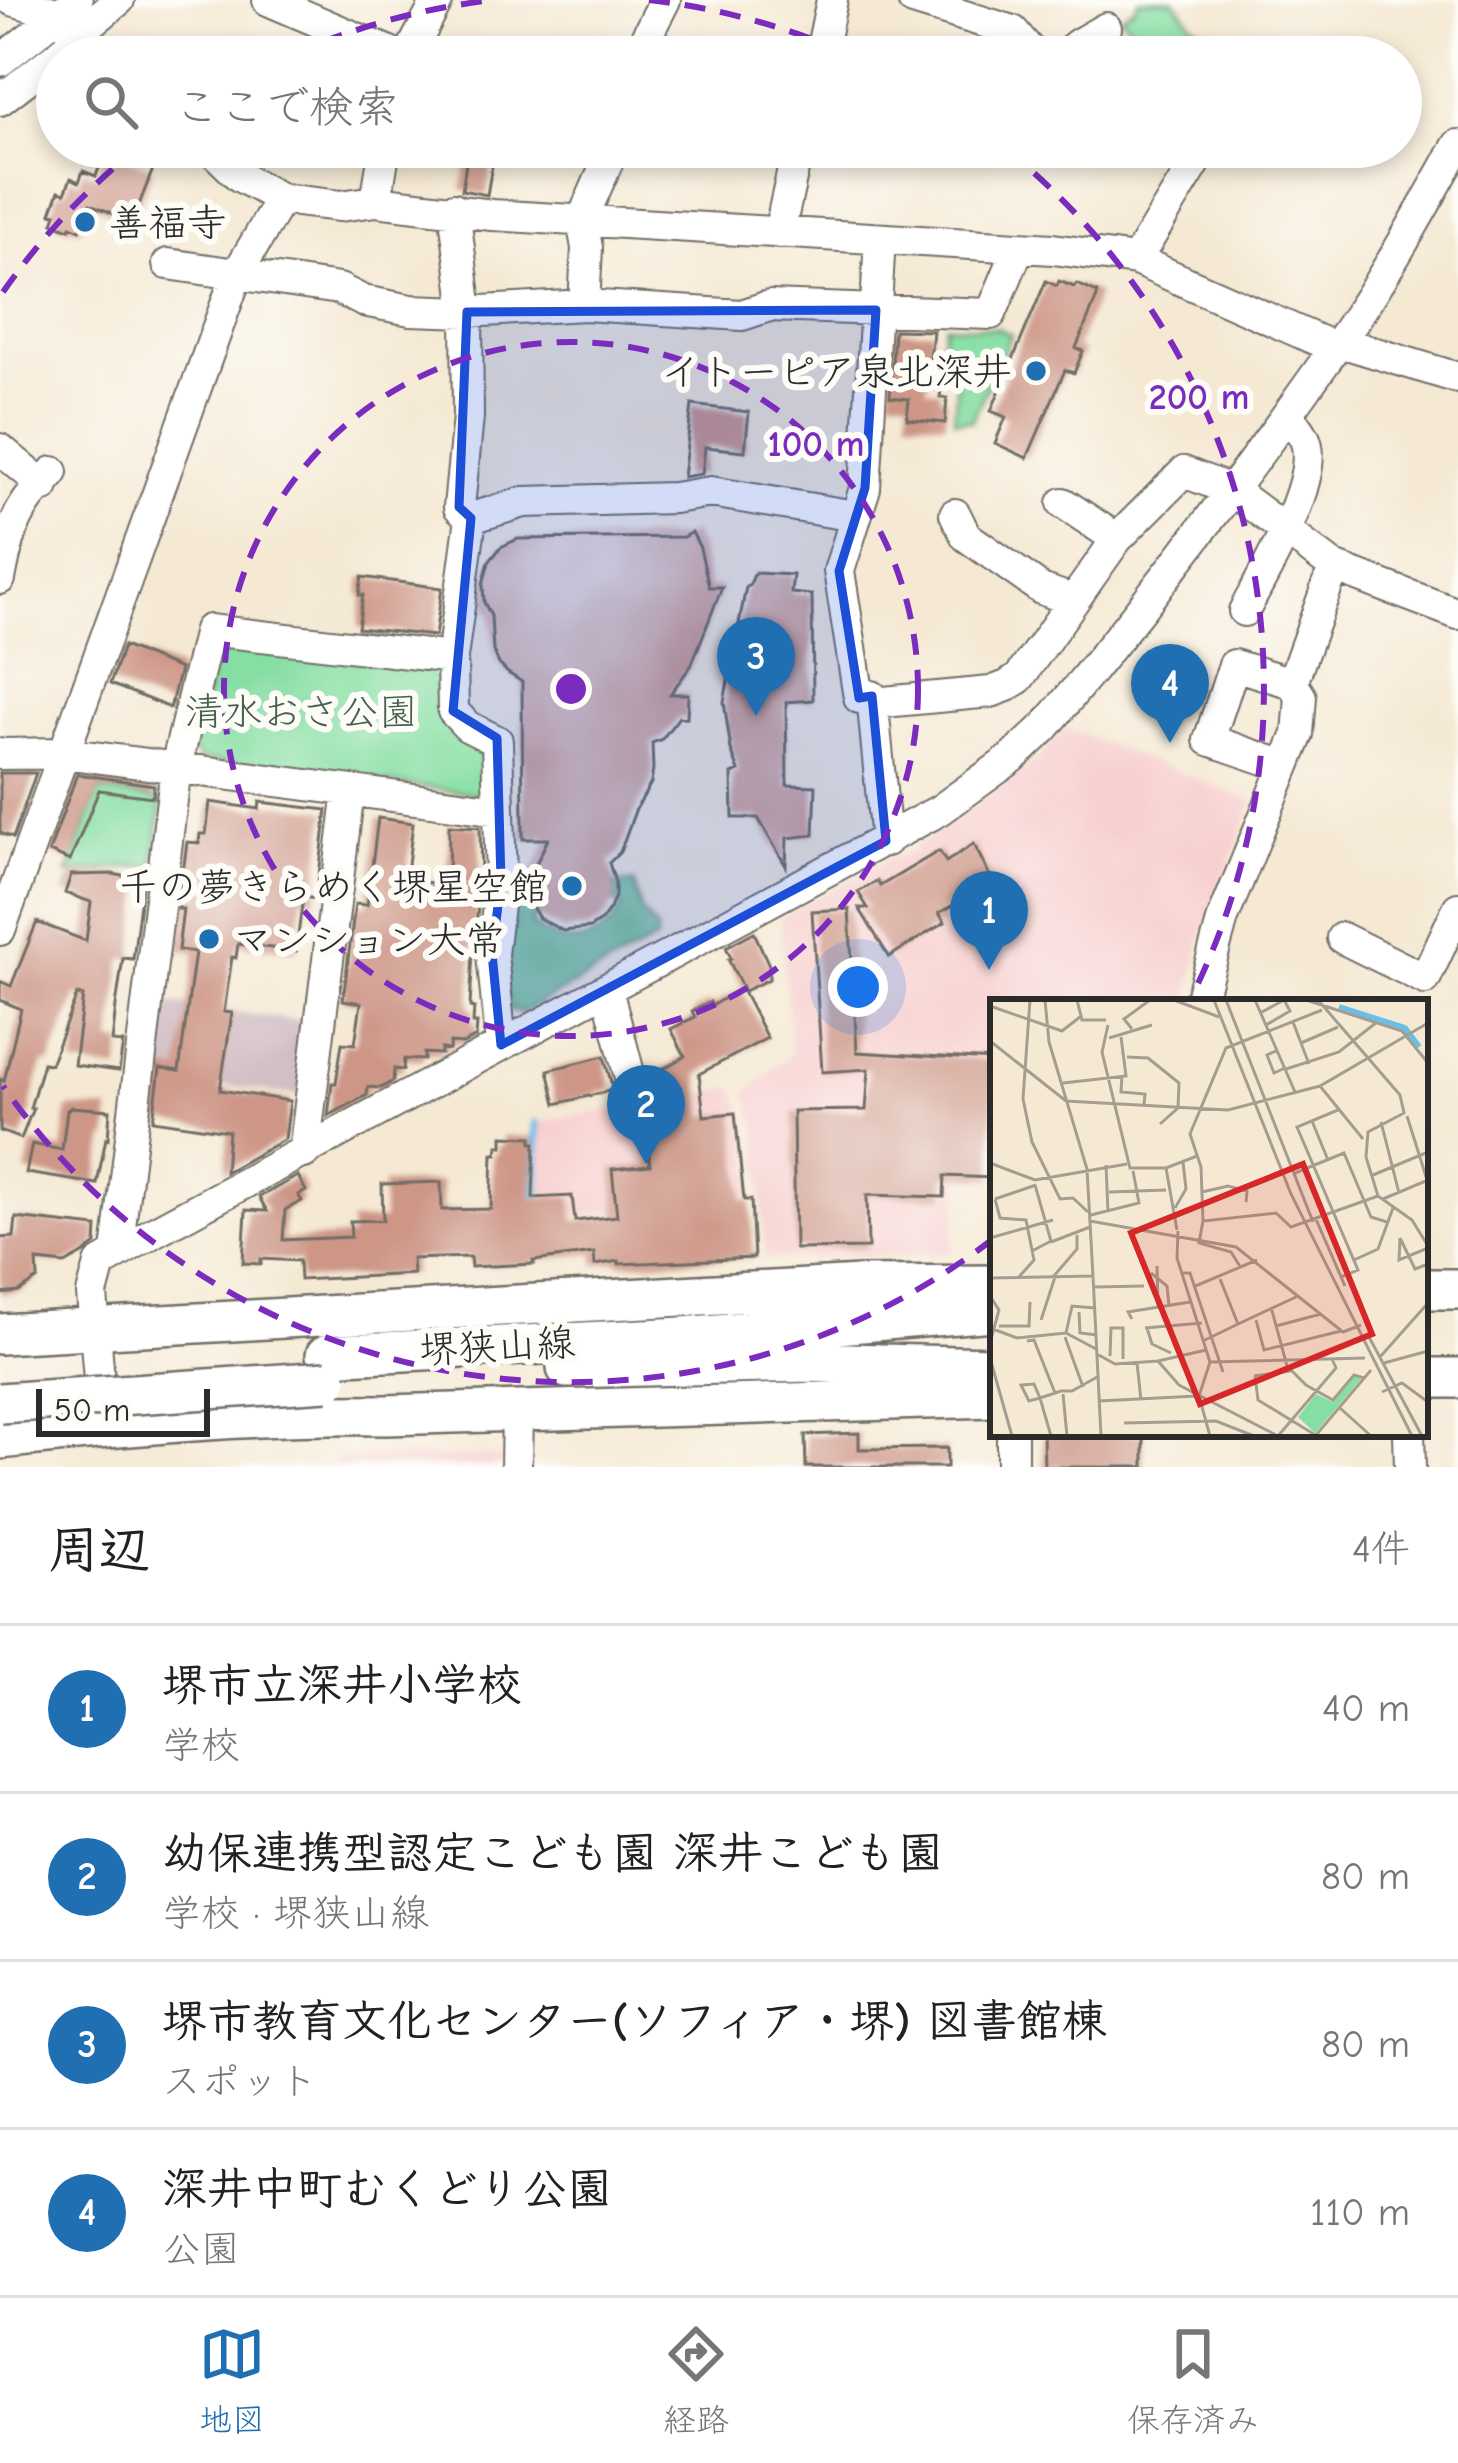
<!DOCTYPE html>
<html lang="ja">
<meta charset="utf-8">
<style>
:root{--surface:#fff;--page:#f2f2f2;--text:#222;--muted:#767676;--line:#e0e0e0;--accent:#1f6fb2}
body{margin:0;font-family:"Comic Neue","Klee One",sans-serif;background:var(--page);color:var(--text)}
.scale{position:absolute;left:36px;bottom:30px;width:174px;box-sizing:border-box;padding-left:12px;border:6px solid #2b2b2b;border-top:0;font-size:33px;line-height:42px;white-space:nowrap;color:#2b2b2b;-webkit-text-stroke:9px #fdfcf7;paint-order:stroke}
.you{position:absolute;left:858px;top:987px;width:42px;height:42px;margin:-30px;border:9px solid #fff;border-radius:50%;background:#1a73e8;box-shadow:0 0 0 18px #1a73e833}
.badge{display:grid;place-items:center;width:78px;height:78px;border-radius:50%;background:var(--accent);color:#fff;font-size:39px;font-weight:700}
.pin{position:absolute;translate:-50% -99px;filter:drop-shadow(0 3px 6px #0008)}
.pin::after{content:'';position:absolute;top:63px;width:42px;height:36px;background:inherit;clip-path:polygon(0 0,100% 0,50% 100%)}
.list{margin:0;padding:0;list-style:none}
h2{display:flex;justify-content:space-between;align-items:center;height:156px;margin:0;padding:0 48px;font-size:51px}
h2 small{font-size:39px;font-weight:400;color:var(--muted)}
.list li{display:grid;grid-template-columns:78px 1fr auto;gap:36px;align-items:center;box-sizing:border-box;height:168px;padding:0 48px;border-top:3px solid var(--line)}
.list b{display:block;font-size:45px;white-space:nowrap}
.list p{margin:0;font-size:39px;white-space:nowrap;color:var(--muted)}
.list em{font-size:39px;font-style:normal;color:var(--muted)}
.icon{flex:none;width:66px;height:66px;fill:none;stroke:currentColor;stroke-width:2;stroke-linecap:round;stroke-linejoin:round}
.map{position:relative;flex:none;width:1458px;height:1467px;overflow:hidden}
.search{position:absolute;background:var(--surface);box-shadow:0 6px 18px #0003;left:36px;right:36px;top:36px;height:132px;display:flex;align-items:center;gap:30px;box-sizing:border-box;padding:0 42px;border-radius:66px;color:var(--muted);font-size:45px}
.sheet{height:828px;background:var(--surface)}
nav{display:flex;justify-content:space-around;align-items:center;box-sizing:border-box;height:168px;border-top:3px solid var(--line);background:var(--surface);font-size:33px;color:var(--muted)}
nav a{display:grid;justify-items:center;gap:6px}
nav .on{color:var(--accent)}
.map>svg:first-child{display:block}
.built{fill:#f7d0d0}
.industrial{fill:#d2bec5}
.green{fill:#85dea3;stroke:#588467;stroke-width:3}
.forest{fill:#6cbd89;stroke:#4c745a;stroke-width:3}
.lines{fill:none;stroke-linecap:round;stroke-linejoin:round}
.stream{stroke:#6bbfe7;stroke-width:8}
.building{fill:#cd9687}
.minor-casing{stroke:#726e66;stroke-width:34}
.major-casing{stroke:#726e66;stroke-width:44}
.minor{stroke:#fff;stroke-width:30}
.major{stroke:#fff;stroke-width:39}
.major-bridge-casing{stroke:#726e66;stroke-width:44;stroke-linecap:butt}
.major-bridge{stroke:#fff;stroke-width:39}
.marked{fill:#1d4ed8;fill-opacity:0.2;stroke:#1d4ed8;stroke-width:9;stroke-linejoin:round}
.ring{fill:none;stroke:#7b2cbf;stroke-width:6;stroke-dasharray:21 15}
.poi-dot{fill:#1f6fb2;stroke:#fdfcf7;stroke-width:4.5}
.labels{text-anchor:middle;stroke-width:12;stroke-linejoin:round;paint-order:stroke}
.poi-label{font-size:39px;fill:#2b2b2b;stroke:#fdfcf7;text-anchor:start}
.park-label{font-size:39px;fill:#46614f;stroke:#fdfcf7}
.street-label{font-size:39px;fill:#2b2b2b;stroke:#fdfcf7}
.inset-river{fill:none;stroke:#6bbfe7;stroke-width:6}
.inset-road{fill:none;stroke:#a49d90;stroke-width:3}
.view{fill:#d62828;fill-opacity:0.15;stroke:#d62828;stroke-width:6}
.inset-edge{fill:none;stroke:#2b2b2b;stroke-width:6}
.centre{fill:#7b2cbf;stroke:#fdfcf7;stroke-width:6}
.ring-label{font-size:36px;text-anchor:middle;font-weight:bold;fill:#7b2cbf;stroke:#fdfcf7;stroke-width:12;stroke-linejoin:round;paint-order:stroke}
</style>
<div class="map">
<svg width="1458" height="1467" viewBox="0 0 1458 1467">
<rect width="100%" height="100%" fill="#fdfcf7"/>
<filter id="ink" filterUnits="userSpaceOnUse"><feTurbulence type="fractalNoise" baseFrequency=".00833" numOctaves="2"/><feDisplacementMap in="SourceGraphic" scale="24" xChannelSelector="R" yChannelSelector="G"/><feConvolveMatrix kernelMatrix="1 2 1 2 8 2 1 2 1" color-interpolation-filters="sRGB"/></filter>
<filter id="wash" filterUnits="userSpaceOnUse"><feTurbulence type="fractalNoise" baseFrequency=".004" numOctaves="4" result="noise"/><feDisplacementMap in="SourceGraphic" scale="48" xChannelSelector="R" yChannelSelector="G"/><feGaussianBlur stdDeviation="2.7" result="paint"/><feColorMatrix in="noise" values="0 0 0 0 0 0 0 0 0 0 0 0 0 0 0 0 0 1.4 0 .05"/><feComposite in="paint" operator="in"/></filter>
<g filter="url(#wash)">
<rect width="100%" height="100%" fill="#f5e9d4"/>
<!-- built -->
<path class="built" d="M 1064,728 L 1253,801 L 1202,937 L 1187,1002 L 993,1002 L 993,1183 L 962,1177 L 951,1253 L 765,1259 L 758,1129 L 746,1092 L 791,1054 L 780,917 L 889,859 L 915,852 L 916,845 L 962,816 L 1039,757 Z
M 736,1088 L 749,1134 L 752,1194 L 610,1211 L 543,1222 L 539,1122 L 657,1102 L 680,1094 Z
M 502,1456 L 502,1467 L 333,1467 L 338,1457 Z"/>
<!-- industrial -->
<path class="industrial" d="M 160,1002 L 309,1022 L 300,1096 L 149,1076 Z"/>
<!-- green -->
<path class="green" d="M 1139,0 L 1174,0 L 1192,23 L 1204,31 L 1184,57 L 1160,57 L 1121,17 L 1135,7 Z
M 945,325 L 997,328 L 1011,335 L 972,420 L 954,420 L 957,374 L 936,373 Z
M 225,642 L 437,668 L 481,739 L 488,788 L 479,794 L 200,760 L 193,750 L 217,647 Z
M 99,791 L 162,800 L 154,865 L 68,873 Z"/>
<!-- forest -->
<path class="forest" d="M 513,874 L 528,874 C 526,891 526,902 536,917 L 531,923 C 565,952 600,946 622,907 L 614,902 L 616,884 L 634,883 L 642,913 L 657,930 L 656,940 L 522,1013 L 508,1009 L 501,947 Z"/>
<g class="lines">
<!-- stream -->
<path class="stream" d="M 536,1123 L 538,1206"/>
</g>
<g id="blocks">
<!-- building -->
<path class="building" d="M 106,149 L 153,169 L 135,215 L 126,211 L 124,218 L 90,204 L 80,230 L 71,226 L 70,229 L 53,223 L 56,214 L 51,213 L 59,191 L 65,193 L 71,178 L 79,182 L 83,171 L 96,176 Z
M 467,156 L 493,160 L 487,195 L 462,190 Z
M 1046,281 L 1057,286 L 1059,281 L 1074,287 L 1077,284 L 1097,293 L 1097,297 L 1076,348 L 1083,351 L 1074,373 L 1065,370 L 1027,458 L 995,443 L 1006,417 L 991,411 Z
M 894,330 L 933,331 L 927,389 L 941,390 L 940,397 L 947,398 L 945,423 L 907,419 L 909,399 L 890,397 Z
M 692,405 L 749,412 L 745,451 L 705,447 L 702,474 L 683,477 Z
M 692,532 L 700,548 L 709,587 L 722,587 L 691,666 L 670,694 L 688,694 L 687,718 L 679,717 L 662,739 L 652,743 L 653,769 L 651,783 L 635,811 L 620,852 L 609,863 L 615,882 L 615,896 L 610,909 L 602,920 L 590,928 L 563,931 L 539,918 L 531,905 L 528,891 L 530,876 L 548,839 L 523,839 L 522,682 L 508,673 L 499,664 L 493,651 L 491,616 L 484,602 L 483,584 L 489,562 L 501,547 L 518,539 L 683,537 Z
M 755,573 L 793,575 L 791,593 L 812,595 L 813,700 L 786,702 L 787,785 L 816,786 L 814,835 L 787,838 L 786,866 L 758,818 L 733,818 L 732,774 L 739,771 L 731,750 L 724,702 L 746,587 L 749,586 Z
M 362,577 L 442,588 L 435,636 L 358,628 L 363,595 L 359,595 Z
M 123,646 L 180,669 L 170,708 L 110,684 Z
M 0,773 L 36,773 L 13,838 L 0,833 Z
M 77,774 L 154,785 L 153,797 L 99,790 L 70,861 L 49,852 Z
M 210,802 L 259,809 L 260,802 L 327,810 L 316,899 L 303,897 L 296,951 L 238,944 L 236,958 L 232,957 L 224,1012 L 232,1013 L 220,1090 L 290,1101 L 285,1139 L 225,1172 L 228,1131 L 153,1120 L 160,1068 L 179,1071 L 195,952 L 178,950 L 183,909 L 178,909 L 187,842 L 199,843 L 200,834 L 206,834 Z
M 378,818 L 413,823 L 406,881 L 448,884 L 449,825 L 480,827 L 481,880 L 473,952 L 470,1007 L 474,1008 L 473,1023 L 477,1023 L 476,1037 L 463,1044 L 450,1043 L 449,1050 L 441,1049 L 441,1054 L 424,1053 L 424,1060 L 404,1059 L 403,1070 L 394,1069 L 393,1081 L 381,1088 L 368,1087 L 367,1095 L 328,1116 L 332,1083 L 336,1083 L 342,1043 L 355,1044 L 361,1003 L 343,1000 L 355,904 L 367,905 Z
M 974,844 L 993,883 L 939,913 L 945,922 L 889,957 L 859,908 L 868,908 L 858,892 L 877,881 L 880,886 L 939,851 L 946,862 Z
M 112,874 L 135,878 L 134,886 L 142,887 L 133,959 L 123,958 L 116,1006 L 112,1042 L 123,1043 L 119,1071 L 74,1065 L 83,996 L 77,995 L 50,1064 L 43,1063 L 30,1108 L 33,1108 L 21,1139 L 0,1131 L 0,1079 L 4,1081 L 21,1009 L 0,1000 L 0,981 L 11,986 L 37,922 L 86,941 L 91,902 L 65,893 L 71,875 Z
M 849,909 L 857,1052 L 993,1060 L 993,1178 L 945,1176 L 944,1197 L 867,1195 L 868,1248 L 795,1249 L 793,1111 L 866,1110 L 869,1069 L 822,1072 L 812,911 Z
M 754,932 L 769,965 L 769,979 L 744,991 L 728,959 L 731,958 L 726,947 Z
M 741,988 L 767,1038 L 699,1074 L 704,1116 L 735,1113 L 744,1200 L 751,1200 L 754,1258 L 619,1264 L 619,1261 L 595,1265 L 594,1253 L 533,1261 L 534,1264 L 471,1267 L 470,1257 L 412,1259 L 413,1274 L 300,1280 L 299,1261 L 261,1259 L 261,1264 L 243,1263 L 246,1210 L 267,1211 L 259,1197 L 298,1176 L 306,1191 L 298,1195 L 302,1201 L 285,1210 L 283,1240 L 351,1237 L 350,1221 L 383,1220 L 382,1184 L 441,1182 L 442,1210 L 491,1209 L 493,1154 L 497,1154 L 498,1146 L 503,1146 L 503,1136 L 532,1137 L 532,1143 L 535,1143 L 533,1198 L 572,1196 L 575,1221 L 617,1216 L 612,1169 L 650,1165 L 644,1117 L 653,1108 L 664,1107 L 663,1102 L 676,1101 L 661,1070 L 685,1056 L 671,1029 L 695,1017 L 692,1011 L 710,1002 L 711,1006 Z
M 604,1056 L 613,1090 L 556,1104 L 548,1070 Z
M 71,1107 L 110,1110 L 108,1139 L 106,1138 L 97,1184 L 26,1173 L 32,1144 L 62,1150 L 67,1110 Z
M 16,1218 L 97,1227 L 96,1244 L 85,1253 L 65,1264 L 37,1261 L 38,1279 L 19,1292 L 0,1294 L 0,1238 L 14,1237 Z
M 859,1433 L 859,1449 L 947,1448 L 947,1467 L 806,1467 L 805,1435 Z
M 1043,1434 L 1144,1434 L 1144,1467 L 1044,1467 Z"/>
</g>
</g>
<g filter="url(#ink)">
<use href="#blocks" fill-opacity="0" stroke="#726e66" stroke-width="3"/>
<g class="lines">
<defs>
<path id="minor" d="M 12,0 L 59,14 L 66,21 L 84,57
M 268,0 L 401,57
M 913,0 L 1013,31 L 1035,57
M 73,38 L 119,0
M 408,57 L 438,0
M 636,57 L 665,0
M 820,57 L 832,0
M 1062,57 L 1078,44 L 1106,28
M 0,61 L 77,0
M 0,100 L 75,42
M 209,147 L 239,176 L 281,199 L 340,206 L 376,201 L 492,215 L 1053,249 L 1136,260 L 1335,348
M 376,201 L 385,147
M 454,208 L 467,312 L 468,417 L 459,507 L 471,518
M 779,233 L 798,147
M 880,239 L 865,488 L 839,571 L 859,698 L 872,696 L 886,841
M 1136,260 L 1205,147
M 168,264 L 339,289 L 363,301 L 411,310 L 467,312 L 584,305 L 742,315 L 769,306 L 991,314 L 1019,247
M 584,305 L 587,248 L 582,220 L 614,147
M 1340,342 L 1458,378
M 0,449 L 44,486
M 1063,503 L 1117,539
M 955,514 L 966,536 L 1041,589 L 1072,600
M 1334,567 L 1458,614
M 0,579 C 5,552 11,525 27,502 C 34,491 45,483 53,472
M 1244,611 C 1264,573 1315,488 1307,446 C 1305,434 1295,424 1287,415
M 873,703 L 991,692 L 1007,686 L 1019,678 L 1117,539 L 1184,472 L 1233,491 L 1334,567 L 1292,683 L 1301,697 L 1298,734 L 1223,918 L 1200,1002
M 0,754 L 63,753 L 499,810
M 1285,766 L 1209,740 L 1234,665 L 1292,683
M 0,930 L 237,274 L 281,199
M 1342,938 L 1425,979 L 1458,908
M 607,989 L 636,1100
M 501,1045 L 492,954 L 501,881 L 497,741 L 467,726 L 453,711 L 452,658 L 471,518 L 524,502 L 674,498 L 711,492 L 855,516
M 304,1153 L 349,791
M 117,1252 L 176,767 L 209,630 L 452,658
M 102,1416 L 92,1294 L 100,1264 L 157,1230 L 940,810 L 1012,758 L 1045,727 C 1149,602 1246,474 1340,341 C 1384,279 1421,211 1458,145
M 1409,1434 L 1410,1467
M 516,1467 L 517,1409
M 1012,1467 L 1012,1434"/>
<path id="major" d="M 1425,1289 L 1458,1289
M 0,1334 L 860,1286 L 993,1285
M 326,1355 L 683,1337 L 993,1311
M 567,1368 L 809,1362 L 993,1367
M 1425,1378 L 1458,1378
M 0,1439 C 128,1425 256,1413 385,1415 L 993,1397"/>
</defs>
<!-- minor casing -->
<use href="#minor" class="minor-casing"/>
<!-- major casing -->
<use href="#major" class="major-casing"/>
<!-- minor -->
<use href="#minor" class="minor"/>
<!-- major -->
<use href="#major" class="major"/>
<defs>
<path id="major-bridge" d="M 0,1403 L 327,1381"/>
</defs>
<!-- major-bridge casing -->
<use href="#major-bridge" class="major-bridge-casing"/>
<!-- major-bridge -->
<use href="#major-bridge" class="major-bridge"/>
</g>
</g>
<!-- marked area -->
<path class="marked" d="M 876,310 L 865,488 L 839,571 L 859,698 L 872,696 L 886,841 L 501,1045 L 492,954 L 501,881 L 497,738 L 453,711 L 471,518 L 459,507 L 467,312 Z"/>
<!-- distance rings -->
<g class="ring">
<circle cx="571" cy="689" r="347"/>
<path d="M993 1239A693 693 0 0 1 3 1086M3 292A693 693 0 0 1 135 150M289 56A693 693 0 0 1 493 0M649 0A693 693 0 0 1 853 56M1007 150A693 693 0 0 1 1191 998"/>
</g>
<!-- markers -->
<g class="poi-dot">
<circle cx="85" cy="222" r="12"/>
<circle cx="1036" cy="371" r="12"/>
<circle cx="572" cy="886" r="12"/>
<circle cx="209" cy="939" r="12"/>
</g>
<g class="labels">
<!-- poi labels -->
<g class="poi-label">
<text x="109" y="236">善福寺</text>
<text x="1012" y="385" text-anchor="end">イトーピア泉北深井</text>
<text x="548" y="900" text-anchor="end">千の夢きらめく堺星空館</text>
<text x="233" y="953">マンション大常</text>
</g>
<!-- park labels -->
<g class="park-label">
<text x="301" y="725">清水おさ公園</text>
</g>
<!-- street labels -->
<g class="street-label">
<text transform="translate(497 1345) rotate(-3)" y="14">堺狭山線</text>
</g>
</g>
<!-- overview -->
<g transform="translate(990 999)">
<rect width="438" height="438" fill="#f5e9d4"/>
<path d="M 365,377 L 371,380 L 325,434 L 308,418 L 326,395 L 343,403 Z" fill="#85dea3"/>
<path class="inset-river" d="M 349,8 L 415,29 L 429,48"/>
<path class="inset-road" d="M 40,1 L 33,100 L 42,143 L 70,200 L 83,199 L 98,213M 87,1 L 92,21 L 116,21M 184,1 L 229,18M 224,1 L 301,195 L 422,437M 236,1 L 323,223M 265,1 L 305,93M 316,1 L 412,32 L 438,64M 328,1 L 410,96 L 414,114 L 378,133 L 376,158 L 388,197 L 422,221 L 438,247M 0,7 L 72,32 L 90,18M 270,14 L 294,1 L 300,12 L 276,26M 303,23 L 319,65M 118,26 L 112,53 L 140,169 L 176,169 L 207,157M 142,30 L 134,20 L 160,1M 119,39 L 162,26M 0,42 L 76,102M 311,44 L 348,28M 288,51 L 277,56 L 284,74 L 295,69M 137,58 L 158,59 L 189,84 L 188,109 L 170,125M 296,70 L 349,53 L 387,23M 132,76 L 131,93 L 155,95 L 154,106M 73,84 L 136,77 L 131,38M 330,87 L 373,140M 76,102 L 238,111 L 330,87 L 438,24M 348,111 L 307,128 L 368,271 L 351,278M 417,117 L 438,184M 322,122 L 338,161M 391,123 L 409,194M 0,164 L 45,181 L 137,165M 116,166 L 118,213M 176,169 L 187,231M 305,174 L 354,154 L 381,218 L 397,223M 383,176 L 438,153M 119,193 L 176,191M 212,193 L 238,187 L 257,192 L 256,203M 5,200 L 10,219 L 36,221 L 44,261 L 28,279M 5,200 L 46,186M 393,200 L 438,181M 185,209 L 196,190 L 193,163M 101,216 L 149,204 L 143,172M 325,218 L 355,287M 100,222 L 246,248 L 353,333 L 371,326M 213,222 L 211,168 L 200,135 L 236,49 L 332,11M 188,232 L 187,259 L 220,363 L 209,397 L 220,437M 0,239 L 63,221M 410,239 L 409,261 L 438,249M 410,239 L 425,270 L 438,265M 61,243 L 100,228M 42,252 L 61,242 L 45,186M 364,261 L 388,250 L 403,209M 167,267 L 168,308M 251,269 L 241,253 L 209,244 L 213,222 L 286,214 L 301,228 L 388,197M 161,274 L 177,287 L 179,306M 191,274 L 200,274 L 233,373M 103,277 L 111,437M 63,278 L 87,250 L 87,236M 0,279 L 103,277 L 97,170 L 59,43 L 55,1M 230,280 L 248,325 L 308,297M 104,288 L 154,287M 203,288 L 267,261M 0,297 L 9,311 L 0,344M 281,308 L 297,367 L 316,386 L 343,401 L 364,376 L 374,379M 89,313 L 90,334 L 107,336M 142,320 L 138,313 L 200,303M 51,321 L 65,278M 266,321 L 274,351 L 351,332M 9,327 L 39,327 L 40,303M 286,327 L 331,315M 0,329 L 27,339 L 76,334 L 106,350M 155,329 L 212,324M 157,329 L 162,345 L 181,354M 76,334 L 82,307 L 105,309M 75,338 L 93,388M 379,338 L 432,437M 37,342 L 44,341 L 65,394M 213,342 L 248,325M 107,355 L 125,365 L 168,362 L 189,386 L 288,437M 120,357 L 121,329 L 133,329 L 133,360M 390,358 L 438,304M 0,359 L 22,437M 168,362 L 216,351M 220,363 L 375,359M 147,364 L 151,401M 394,364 L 438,352M 264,377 L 301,372M 265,377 L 268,401 L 327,437M 392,393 L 412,384 L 438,403M 73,395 L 77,437M 109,402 L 207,397M 350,409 L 381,437M 134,424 L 226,422 L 264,437M 326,436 L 381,371M 61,437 L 50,399 L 44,385 L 31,386 L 39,402 L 50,399 L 71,392 L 82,392 L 109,377M 288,437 L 346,369 L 342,360"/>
<path class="view" d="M 313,165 L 382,335 L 210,405 L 141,234 Z"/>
<rect width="438" height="438" class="inset-edge"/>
</g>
<circle cx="571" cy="689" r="18" class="centre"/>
<g class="ring-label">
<text x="1199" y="409">200 m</text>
<text x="816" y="456">100 m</text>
</g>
</svg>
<div class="scale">50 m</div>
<div class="you"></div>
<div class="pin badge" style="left:989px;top:970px">1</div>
<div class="pin badge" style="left:646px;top:1164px">2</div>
<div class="pin badge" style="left:756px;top:716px">3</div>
<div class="pin badge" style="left:1170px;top:743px">4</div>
<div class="search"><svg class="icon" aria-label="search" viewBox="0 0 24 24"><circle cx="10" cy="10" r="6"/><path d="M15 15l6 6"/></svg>ここで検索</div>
</div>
<section class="sheet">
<h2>周辺<small>4件</small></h2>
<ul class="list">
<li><span class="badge">1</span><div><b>堺市立深井小学校</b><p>学校</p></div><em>40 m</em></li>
<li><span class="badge">2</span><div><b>幼保連携型認定こども園 深井こども園</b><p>学校 · 堺狭山線</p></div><em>80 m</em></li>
<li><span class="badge">3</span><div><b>堺市教育文化センター(ソフィア・堺) 図書館棟</b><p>スポット</p></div><em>80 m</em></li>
<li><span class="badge">4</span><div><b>深井中町むくどり公園</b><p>公園</p></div><em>110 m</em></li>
</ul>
</section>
<nav>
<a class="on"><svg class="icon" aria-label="map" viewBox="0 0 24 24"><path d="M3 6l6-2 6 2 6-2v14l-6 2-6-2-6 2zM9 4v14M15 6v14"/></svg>地図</a>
<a><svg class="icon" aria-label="directions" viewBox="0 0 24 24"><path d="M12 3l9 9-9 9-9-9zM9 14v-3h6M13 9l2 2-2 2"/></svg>経路</a>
<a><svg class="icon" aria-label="saved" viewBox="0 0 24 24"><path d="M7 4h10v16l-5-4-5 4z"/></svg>保存済み</a>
</nav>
